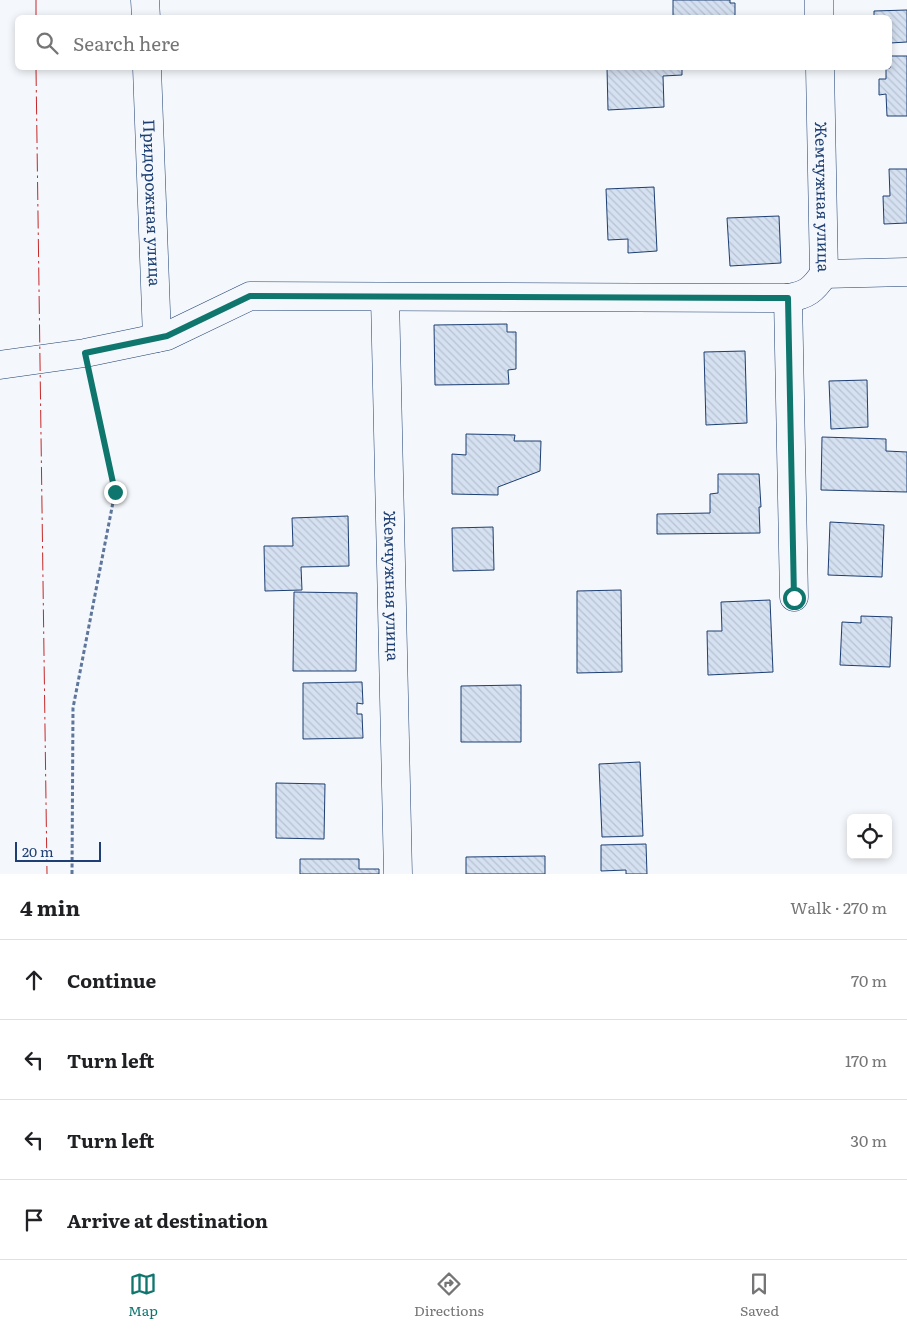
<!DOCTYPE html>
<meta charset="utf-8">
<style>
:root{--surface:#fff;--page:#f2f2f2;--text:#202124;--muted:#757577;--line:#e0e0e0;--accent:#0f766e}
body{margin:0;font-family:Literata,serif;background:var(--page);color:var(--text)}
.controls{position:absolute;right:15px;bottom:15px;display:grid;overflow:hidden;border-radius:8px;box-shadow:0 2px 8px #0003}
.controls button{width:45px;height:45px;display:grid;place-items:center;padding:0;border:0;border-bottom:1px solid var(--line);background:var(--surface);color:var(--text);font:25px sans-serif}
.scale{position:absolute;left:15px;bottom:12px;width:86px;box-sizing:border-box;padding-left:5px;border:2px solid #1d3f73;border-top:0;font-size:14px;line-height:18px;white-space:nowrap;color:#1d3f73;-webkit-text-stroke:4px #f4f7fb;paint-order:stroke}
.stop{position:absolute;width:15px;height:15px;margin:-11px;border:4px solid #0f766e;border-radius:50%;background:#fff}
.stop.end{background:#0f766e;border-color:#fff;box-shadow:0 1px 5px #0008}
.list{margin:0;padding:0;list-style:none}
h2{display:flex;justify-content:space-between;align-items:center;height:65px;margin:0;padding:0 20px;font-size:21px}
h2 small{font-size:16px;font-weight:400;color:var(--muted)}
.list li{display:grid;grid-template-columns:32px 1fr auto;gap:15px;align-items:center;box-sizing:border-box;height:80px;padding:0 20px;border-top:1px solid var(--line)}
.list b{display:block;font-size:19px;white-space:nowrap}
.list em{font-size:16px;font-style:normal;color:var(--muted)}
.icon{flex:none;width:28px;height:28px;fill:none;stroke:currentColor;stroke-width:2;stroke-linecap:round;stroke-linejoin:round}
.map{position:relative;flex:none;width:907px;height:874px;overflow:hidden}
.search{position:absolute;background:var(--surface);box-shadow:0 2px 8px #0003;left:15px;right:15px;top:15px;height:55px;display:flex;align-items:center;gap:12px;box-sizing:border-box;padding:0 18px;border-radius:8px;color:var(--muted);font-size:19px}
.sheet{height:385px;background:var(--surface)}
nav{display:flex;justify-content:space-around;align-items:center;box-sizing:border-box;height:70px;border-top:1px solid var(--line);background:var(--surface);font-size:14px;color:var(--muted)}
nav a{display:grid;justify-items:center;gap:2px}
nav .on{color:var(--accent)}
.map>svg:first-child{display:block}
.building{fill:url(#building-back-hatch);stroke:#1d3f73}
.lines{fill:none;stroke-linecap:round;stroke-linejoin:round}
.minor-casing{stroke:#1d3f73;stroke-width:29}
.path{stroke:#5e769c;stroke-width:3;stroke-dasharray:4 2.5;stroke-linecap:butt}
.minor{stroke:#f4f7fb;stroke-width:28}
.power{stroke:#c62828;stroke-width:1;stroke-dasharray:18 4 2.5 4;stroke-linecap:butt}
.route{stroke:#0f766e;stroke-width:6}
.labels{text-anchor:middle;stroke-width:4;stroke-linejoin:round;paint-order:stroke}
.street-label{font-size:16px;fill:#1d3f73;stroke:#f4f7fb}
</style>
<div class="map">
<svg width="907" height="874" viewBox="0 0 907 874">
<defs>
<pattern id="building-back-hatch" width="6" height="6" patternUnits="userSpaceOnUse" patternTransform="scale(1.25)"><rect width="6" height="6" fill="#d5e0f0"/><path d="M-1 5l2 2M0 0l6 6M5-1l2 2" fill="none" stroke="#b6c1d1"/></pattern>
</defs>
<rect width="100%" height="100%" fill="#f4f7fb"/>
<!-- building -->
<path class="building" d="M 673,0 L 730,0 L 730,3 L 735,3 L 735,18 L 673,18 Z
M 907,10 L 907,42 L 890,43 L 890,18 L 874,18 L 874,11 Z
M 890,56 L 907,56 L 907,116 L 887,116 L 886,94 L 879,95 L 879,79 L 886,79 L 886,68 L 890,68 Z
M 607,68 L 682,68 L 682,75 L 663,76 L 664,107 L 608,110 Z
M 889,169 L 907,169 L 907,223 L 884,224 L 883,196 L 890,196 Z
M 654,187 L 657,251 L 628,253 L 628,239 L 608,240 L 606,189 Z
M 779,216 L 781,263 L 730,266 L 727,218 Z
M 507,324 L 507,332 L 516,332 L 516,369 L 508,370 L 509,384 L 435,385 L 434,325 Z
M 745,351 L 747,423 L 706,425 L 704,352 Z
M 867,380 L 868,427 L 831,429 L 829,381 Z
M 466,434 L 515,435 L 514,441 L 541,441 L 540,471 L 498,487 L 498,495 L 452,494 L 452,454 L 466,455 Z
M 822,437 L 886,439 L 886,451 L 907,452 L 907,492 L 821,490 Z
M 718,474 L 759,474 L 761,507 L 759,507 L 760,533 L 657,534 L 657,514 L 710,513 L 710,494 L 718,493 Z
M 348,516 L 349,566 L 301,567 L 302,590 L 265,591 L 264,546 L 293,546 L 292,518 Z
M 830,522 L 884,525 L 882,577 L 828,575 Z
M 493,527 L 494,570 L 453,571 L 452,528 Z
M 621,590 L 622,672 L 577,673 L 577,591 Z
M 294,592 L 357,593 L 356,671 L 293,671 Z
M 770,600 L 773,672 L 708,675 L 707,631 L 722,631 L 721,602 Z
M 861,616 L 892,617 L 890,667 L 840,665 L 842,622 L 861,623 Z
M 362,682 L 363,704 L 357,703 L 357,714 L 362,714 L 363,738 L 303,739 L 303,683 Z
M 521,685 L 521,742 L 461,742 L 461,686 Z
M 640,762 L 643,836 L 602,837 L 599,764 Z
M 276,783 L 325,784 L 324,839 L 276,838 Z
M 646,844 L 647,874 L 626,874 L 626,870 L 601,871 L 601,845 Z
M 545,856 L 545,874 L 466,874 L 466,857 Z
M 300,859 L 359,859 L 359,869 L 379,869 L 379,874 L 300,874 Z"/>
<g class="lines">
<defs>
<g id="minor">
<path d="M 145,0 L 146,18"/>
<path d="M 819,0 L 819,18"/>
<path id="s1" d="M 147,68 L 157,338"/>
<path id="s2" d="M 820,68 L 824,274"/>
<path d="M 824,274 L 907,272"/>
<path id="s3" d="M 385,297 L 398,874"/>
<path d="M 788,298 L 794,597"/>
<path d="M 0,365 L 85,353 L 167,336 L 250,296 L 788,298 C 807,295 813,290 824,274"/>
</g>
</defs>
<!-- minor casing -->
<use href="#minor" class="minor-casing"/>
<!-- path -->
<path class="path" d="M 72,874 L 73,708 L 115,492 L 91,381"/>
<!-- minor -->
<use href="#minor" class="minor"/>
<!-- power -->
<path class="power" d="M 36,0 L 36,18
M 36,68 L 47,874"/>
</g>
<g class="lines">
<!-- route -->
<path class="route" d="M 115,492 L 85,353 L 167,336 L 250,296 L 788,298 L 794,598"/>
</g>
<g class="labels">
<!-- street labels -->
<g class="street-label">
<text dy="6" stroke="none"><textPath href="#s2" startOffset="129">Жемчужная улица</textPath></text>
<text dy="6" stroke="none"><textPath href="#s1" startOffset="135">Придорожная улица</textPath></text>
<text dy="6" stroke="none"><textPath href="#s3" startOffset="289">Жемчужная улица</textPath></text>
</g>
</g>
</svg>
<div class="controls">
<button><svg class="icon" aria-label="locate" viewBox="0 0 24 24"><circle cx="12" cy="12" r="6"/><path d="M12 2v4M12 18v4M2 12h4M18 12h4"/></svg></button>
</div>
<div class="scale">20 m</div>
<div class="stop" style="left:794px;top:598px"></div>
<div class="stop end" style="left:115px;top:492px"></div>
<div class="search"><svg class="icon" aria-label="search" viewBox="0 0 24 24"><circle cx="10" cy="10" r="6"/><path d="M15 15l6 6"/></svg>Search here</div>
</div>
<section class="sheet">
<h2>4 min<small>Walk · 270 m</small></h2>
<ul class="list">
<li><svg class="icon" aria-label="ahead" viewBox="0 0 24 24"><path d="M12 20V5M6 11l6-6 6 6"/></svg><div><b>Continue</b></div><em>70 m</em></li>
<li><svg class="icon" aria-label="left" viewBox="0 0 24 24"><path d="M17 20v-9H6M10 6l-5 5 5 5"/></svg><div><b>Turn left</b></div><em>170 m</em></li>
<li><svg class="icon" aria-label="left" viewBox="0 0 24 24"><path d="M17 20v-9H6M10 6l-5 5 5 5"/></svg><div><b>Turn left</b></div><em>30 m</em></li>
<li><svg class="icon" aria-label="arrive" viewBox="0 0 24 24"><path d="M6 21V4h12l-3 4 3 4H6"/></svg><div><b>Arrive at destination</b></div></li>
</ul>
</section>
<nav>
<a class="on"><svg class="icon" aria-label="map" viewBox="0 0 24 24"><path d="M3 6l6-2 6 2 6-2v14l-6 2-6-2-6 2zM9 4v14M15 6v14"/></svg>Map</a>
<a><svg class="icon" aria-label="directions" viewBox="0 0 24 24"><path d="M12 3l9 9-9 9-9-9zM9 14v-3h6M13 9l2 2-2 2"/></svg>Directions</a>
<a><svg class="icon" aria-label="saved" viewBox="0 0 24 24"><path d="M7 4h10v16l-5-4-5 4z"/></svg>Saved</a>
</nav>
